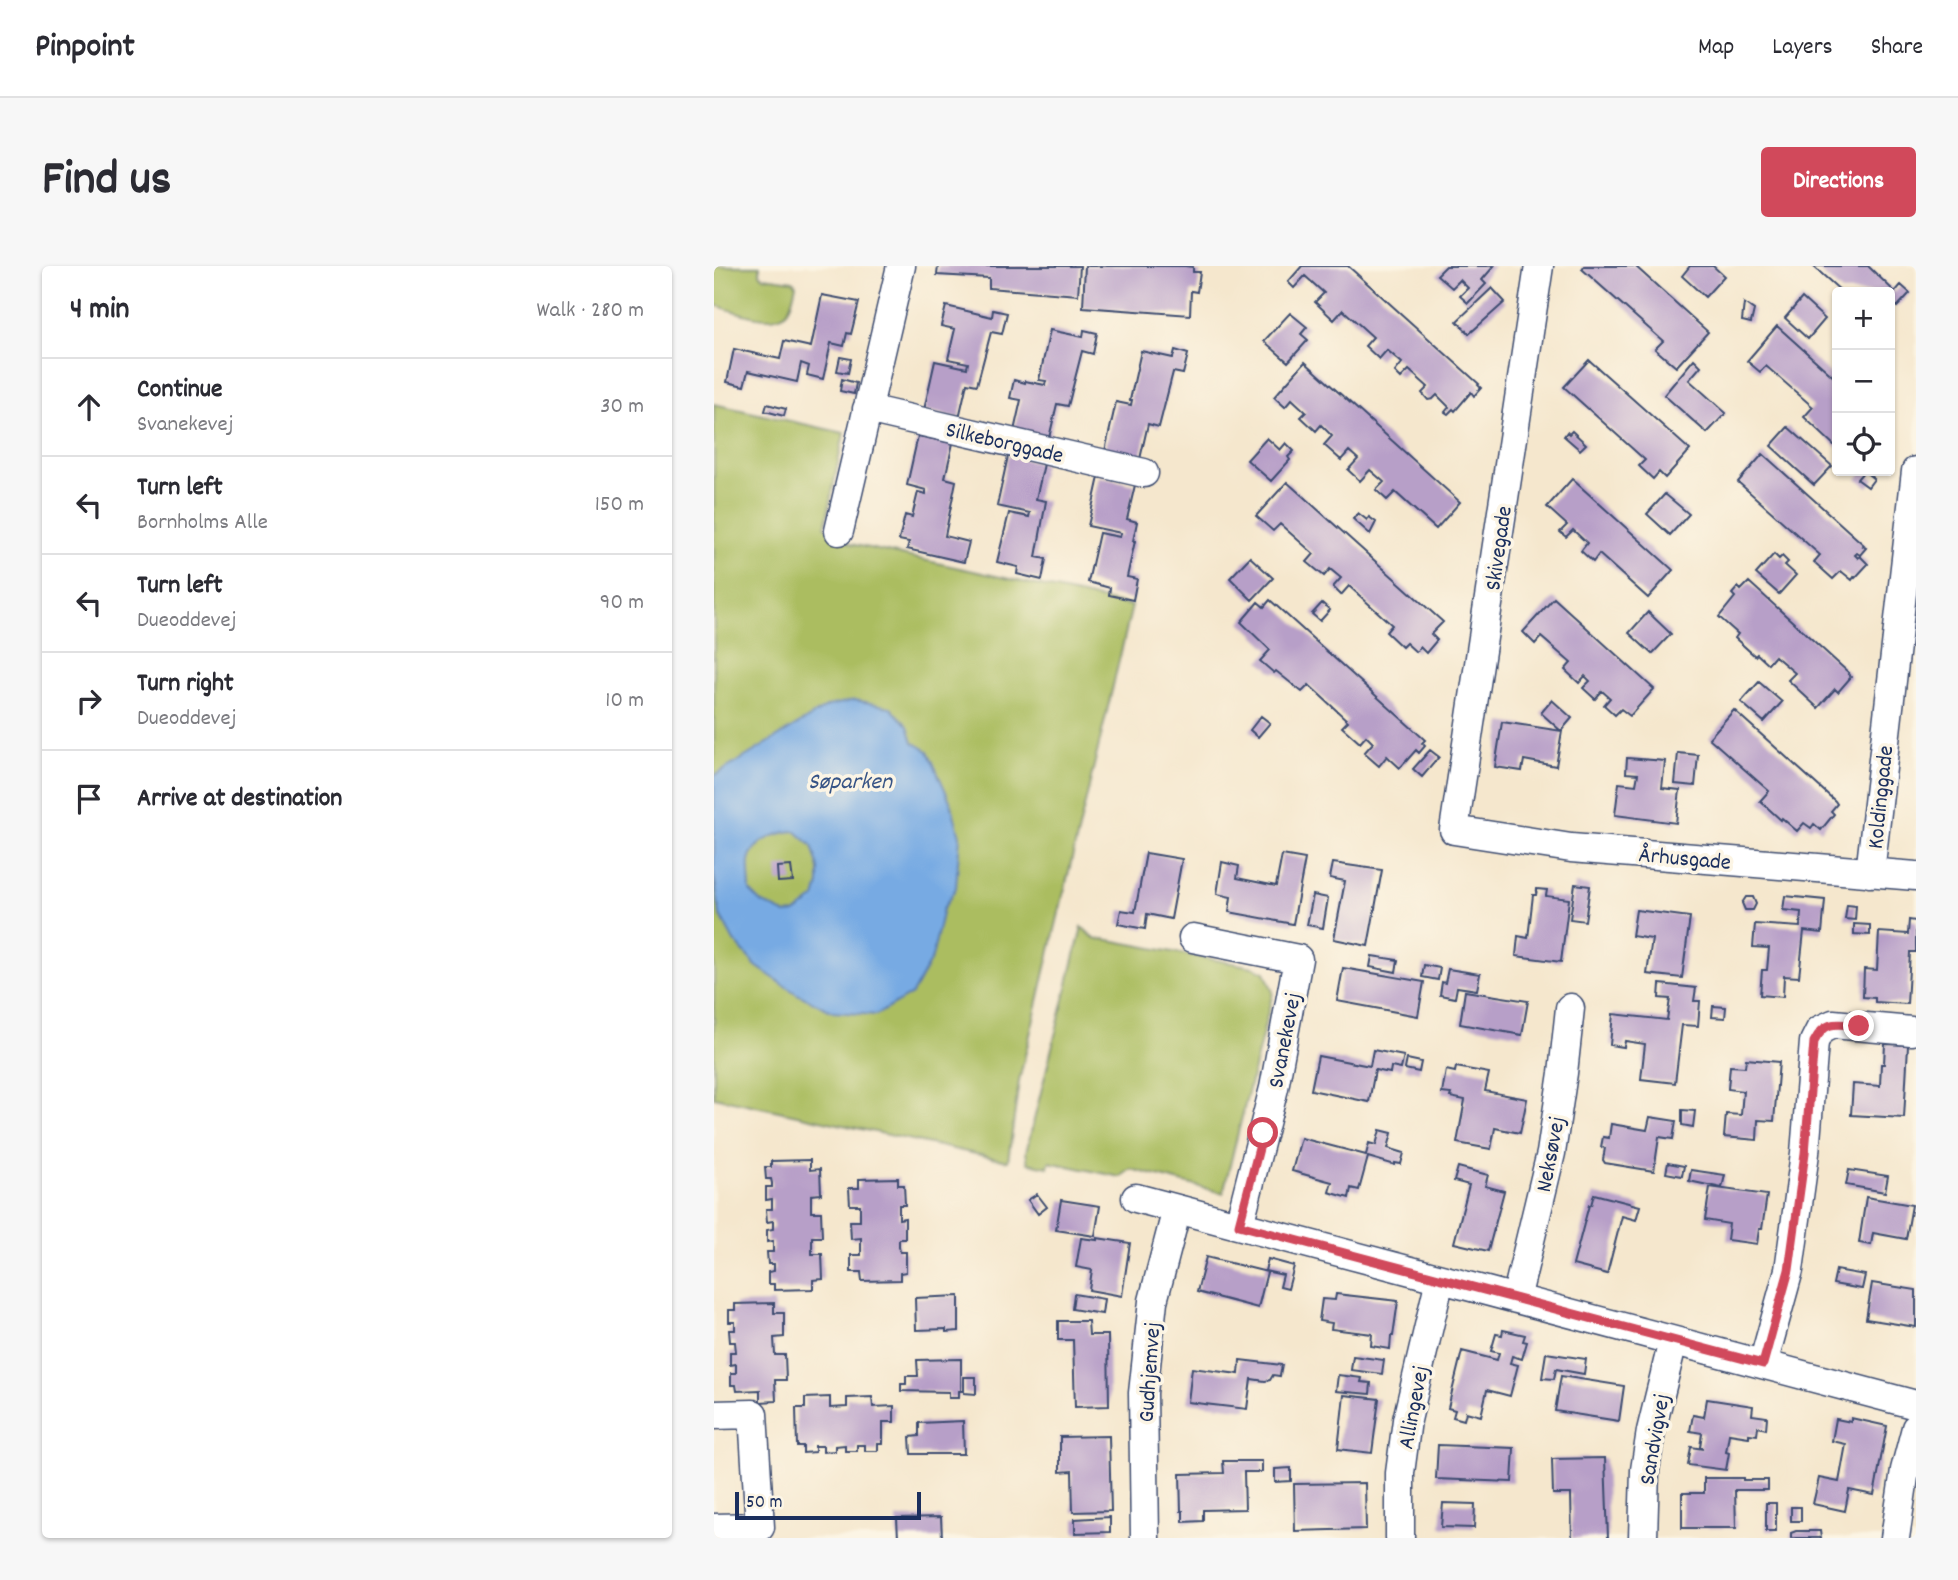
<!DOCTYPE html>
<meta charset="utf-8">
<style>
:root{--surface:#fff;--page:#f7f7f7;--text:#2b2b33;--muted:#7c7c81;--line:#e1e1e2;--accent:#d1495b}
body{margin:0;font-family:Dekko,sans-serif;background:var(--page);color:var(--text)}
.controls{position:absolute;right:21px;top:21px;display:grid;overflow:hidden;border-radius:7px;box-shadow:0 2px 5px #0004}
.controls button{width:63px;height:63px;display:grid;place-items:center;padding:0;border:0;border-bottom:2px solid var(--line);background:var(--surface);color:var(--text);font:35px sans-serif}
.scale{position:absolute;left:21px;bottom:18px;width:186px;box-sizing:border-box;padding-left:7px;border:4px solid #1b2f5e;border-top:0;font-size:19px;line-height:24px;white-space:nowrap;color:#1b2f5e;-webkit-text-stroke:5px #fcf5e5;paint-order:stroke}
.stop{position:absolute;width:21px;height:21px;margin:-16px;border:5px solid #d1495b;border-radius:50%;background:#fff}
.stop.end{background:#d1495b;border-color:#fff;box-shadow:0 2px 7px #0008}
.list{margin:0;padding:0;list-style:none}
h2{display:flex;justify-content:space-between;align-items:center;height:91px;margin:0;padding:0 28px;font-size:30px}
h2 small{font-size:23px;font-weight:400;color:var(--muted)}
.list li{display:grid;grid-template-columns:46px 1fr auto;gap:21px;align-items:center;box-sizing:border-box;height:98px;padding:0 28px;border-top:2px solid var(--line)}
.list b{display:block;font-size:26px;white-space:nowrap}
.list p{margin:0;font-size:23px;white-space:nowrap;color:var(--muted)}
.list em{font-size:23px;font-style:normal;color:var(--muted)}
.icon{flex:none;width:38px;height:38px;fill:none;stroke:currentColor;stroke-width:2;stroke-linecap:round;stroke-linejoin:round}
.map{position:relative;flex:none;width:1202px;height:1272px;overflow:hidden;border-radius:7px}
header{display:flex;align-items:center;gap:42px;box-sizing:border-box;height:98px;padding:0 35px;background:var(--surface);border-bottom:2px solid var(--line)}
header strong{font-size:33px}
nav{display:flex;gap:38px;margin-inline-start:auto;font-size:24px}
.intro{display:flex;align-items:center;justify-content:space-between;box-sizing:border-box;height:168px;padding:0 42px}
h1{margin:0;font-size:49px}
.button{padding:18px 32px;border-radius:7px;background:var(--accent);color:#fff;font-size:24px;font-weight:700}
main{display:flex;gap:42px;padding:0 42px}
aside{flex:1;background:var(--surface);border-radius:7px;box-shadow:0 2px 5px #0004}
.map>svg:first-child{display:block}
.green{fill:#abbd61;stroke:#637660;stroke-width:2}
.water{fill:#77aae3;stroke:#496ca0;stroke-width:2;fill-rule:evenodd}
.building{fill:#b79fc8}
.lines{fill:none;stroke-linecap:round;stroke-linejoin:round}
.street-casing{stroke:#3c4b6f;stroke-width:31}
.street{stroke:#fff;stroke-width:28}
.route{stroke:#d1495b;stroke-width:9}
.labels{text-anchor:middle;stroke-width:7;stroke-linejoin:round;paint-order:stroke}
.street-label{font-size:23px;fill:#1b2f5e;stroke:#fcf5e5}
.water-label{font-size:24px;font-style:italic;fill:#375486;stroke:#fcf5e5}
</style>
<header>
<strong>Pinpoint</strong>
<nav><a>Map</a><a>Layers</a><a>Share</a></nav>
</header>
<div class="intro"><h1>Find us</h1><a class="button">Directions</a></div>
<main>
<aside>
<h2>4 min<small>Walk · 280 m</small></h2>
<ul class="list">
<li><svg class="icon" aria-label="ahead" viewBox="0 0 24 24"><path d="M12 20V5M6 11l6-6 6 6"/></svg><div><b>Continue</b><p>Svanekevej</p></div><em>30 m</em></li>
<li><svg class="icon" aria-label="left" viewBox="0 0 24 24"><path d="M17 20v-9H6M10 6l-5 5 5 5"/></svg><div><b>Turn left</b><p>Bornholms Alle</p></div><em>150 m</em></li>
<li><svg class="icon" aria-label="left" viewBox="0 0 24 24"><path d="M17 20v-9H6M10 6l-5 5 5 5"/></svg><div><b>Turn left</b><p>Dueoddevej</p></div><em>90 m</em></li>
<li><svg class="icon" aria-label="right" viewBox="0 0 24 24"><path d="M7 20v-9h11M14 6l5 5-5 5"/></svg><div><b>Turn right</b><p>Dueoddevej</p></div><em>10 m</em></li>
<li><svg class="icon" aria-label="arrive" viewBox="0 0 24 24"><path d="M6 21V4h12l-3 4 3 4H6"/></svg><div><b>Arrive at destination</b></div></li>
</ul>
</aside>
<div class="map">
<svg width="1202" height="1272" viewBox="0 0 1202 1272">
<rect width="100%" height="100%" fill="#fcf5e5"/>
<filter id="ink" filterUnits="userSpaceOnUse"><feTurbulence type="fractalNoise" baseFrequency=".0143" numOctaves="2"/><feDisplacementMap in="SourceGraphic" scale="14" xChannelSelector="R" yChannelSelector="G"/><feConvolveMatrix kernelMatrix="1 2 1 2 8 2 1 2 1" color-interpolation-filters="sRGB"/></filter>
<filter id="wash" filterUnits="userSpaceOnUse"><feTurbulence type="fractalNoise" baseFrequency=".00686" numOctaves="4" result="noise"/><feDisplacementMap in="SourceGraphic" scale="28" xChannelSelector="R" yChannelSelector="G"/><feGaussianBlur stdDeviation="1.57" result="paint"/><feColorMatrix in="noise" values="0 0 0 0 0 0 0 0 0 0 0 0 0 0 0 0 0 1.4 0 .05"/><feComposite in="paint" operator="in"/></filter>
<g filter="url(#wash)">
<rect width="100%" height="100%" fill="#f5e7cd"/>
<!-- green -->
<path class="green" d="M 0,0 L 46,0 L 46,8 L 50,11 L 79,15 L 82,19 C 80,26 79,34 76,40 C 66,65 19,44 0,39 Z
M 0,138 L 130,167 L 111,261 L 137,278 L 418,340 L 305,815 L 294,895 L 0,831 Z
M 368,661 L 382,674 L 390,673 L 539,701 L 551,706 L 559,726 L 509,927 L 417,903 L 406,911 L 335,896 L 334,901 L 314,897 L 312,886 Z"/>
<!-- water -->
<path class="water" d="M 141,434 L 176,441 L 194,460 L 199,476 L 214,485 L 237,537 L 246,570 L 242,622 L 229,643 L 218,692 L 198,728 L 162,749 L 119,746 L 83,728 L 42,700 L 20,675 L 6,649 L 0,609 L 0,510 L 114,440 ZM 81,565 L 98,580 L 105,603 L 105,618 L 101,632 L 81,647 L 72,648 L 47,636 L 36,625 C 36,615 34,604 35,595 C 38,576 64,566 81,565 Z"/>
<g id="blocks">
<!-- building -->
<path class="building" d="M 224,0 L 366,0 L 364,29 L 275,22 L 275,12 L 223,9 Z
M 371,0 L 471,0 L 479,1 L 479,6 L 486,6 L 483,26 L 477,25 L 476,49 L 369,41 Z
M 588,0 L 634,0 L 765,118 L 764,119 L 767,122 L 760,130 L 757,126 L 741,145 L 739,143 L 734,148 L 731,146 L 735,141 L 723,129 L 719,133 L 714,134 L 708,127 L 714,121 L 695,104 L 687,112 L 681,106 L 688,97 L 673,84 L 665,93 L 651,80 L 659,71 L 629,44 L 620,54 L 601,36 L 610,27 L 591,10 L 580,22 L 574,16 Z
M 732,0 L 780,0 L 768,14 L 772,18 L 754,37 L 746,30 L 754,22 L 746,14 L 738,22 L 723,9 Z
M 870,0 L 921,0 L 994,66 L 962,101 L 941,83 L 949,75 L 868,3 Z
M 976,0 L 999,0 L 1010,10 L 991,31 L 968,10 Z
M 1099,0 L 1154,0 L 1181,26 L 1187,19 L 1196,27 L 1183,41 L 1176,34 L 1176,26 L 1128,26 Z
M 778,22 L 791,36 L 755,68 L 743,55 Z
M 108,29 L 145,36 L 137,68 L 133,67 L 130,80 L 117,77 L 109,113 L 93,109 L 95,100 L 87,97 L 83,116 L 34,105 L 30,120 L 13,116 L 20,83 L 66,93 L 70,75 L 97,81 Z
M 1088,32 L 1111,53 L 1094,73 L 1071,52 Z
M 1030,37 L 1040,44 L 1037,57 L 1028,55 Z
M 232,40 L 278,51 L 279,44 L 293,47 L 288,68 L 277,66 L 263,119 L 253,117 L 245,152 L 210,144 L 221,95 L 253,102 L 254,97 L 234,93 L 241,63 L 227,60 Z
M 576,47 L 593,61 L 587,68 L 594,74 L 574,96 L 550,75 Z
M 1063,60 L 1123,114 L 1123,182 L 1090,151 L 1099,141 L 1052,100 L 1046,106 L 1033,95 Z
M 336,64 L 369,71 L 370,64 L 383,67 L 379,88 L 368,85 L 354,140 L 343,138 L 335,172 L 300,165 L 307,134 L 296,132 L 300,114 L 311,117 L 311,115 L 331,119 L 332,115 L 325,114 Z
M 461,84 L 474,88 L 469,108 L 459,106 L 445,161 L 434,158 L 426,193 L 391,185 L 402,136 L 417,139 L 418,134 L 416,134 L 427,85 L 459,92 Z
M 126,91 L 137,93 L 134,107 L 123,105 Z
M 980,93 L 987,100 L 975,114 L 1012,147 L 993,167 L 950,129 Z
M 875,94 L 976,184 L 951,212 L 945,206 L 939,213 L 925,200 L 931,194 L 850,121 Z
M 591,96 L 746,236 L 722,263 L 681,226 L 673,234 L 662,224 L 670,216 L 656,204 L 646,215 L 634,204 L 644,193 L 635,185 L 627,194 L 610,179 L 618,170 L 607,159 L 602,165 L 587,151 L 592,146 L 578,133 L 571,141 L 560,131 Z
M 128,113 L 142,117 L 140,128 L 126,125 Z
M 53,138 L 72,143 L 70,150 L 51,145 Z
M 1074,161 L 1118,200 L 1100,219 L 1057,180 Z
M 858,165 L 872,178 L 866,184 L 850,170 L 853,166 L 855,168 Z
M 204,170 L 239,177 L 231,212 L 242,215 L 231,270 L 255,276 L 250,296 L 193,283 L 195,276 L 185,274 L 191,249 L 198,251 L 204,226 L 212,228 L 212,224 L 193,219 Z
M 553,172 L 566,184 L 572,177 L 580,185 L 574,191 L 576,194 L 557,215 L 533,194 Z
M 1049,188 L 1150,279 L 1149,280 L 1152,282 L 1146,289 L 1143,287 L 1141,289 L 1144,292 L 1146,290 L 1154,298 L 1141,312 L 1140,311 L 1138,314 L 1127,305 L 1119,313 L 1100,296 L 1106,289 L 1024,216 Z
M 294,190 L 330,198 L 322,233 L 332,235 L 322,291 L 332,293 L 328,314 L 303,308 L 304,301 L 283,296 L 295,247 L 315,251 L 316,247 L 283,240 Z
M 1150,205 L 1160,213 L 1154,221 L 1143,213 Z
M 385,211 L 421,219 L 413,253 L 423,256 L 419,275 L 421,275 L 413,311 L 423,313 L 419,334 L 395,329 L 396,322 L 374,316 L 385,267 L 406,271 L 407,267 L 374,260 Z
M 858,213 L 959,304 L 934,332 L 885,288 L 879,296 L 867,285 L 873,277 L 859,264 L 852,271 L 846,266 L 853,259 L 833,241 Z
M 573,216 L 729,356 L 717,368 L 723,374 L 712,387 L 706,381 L 702,386 L 692,377 L 688,381 L 672,366 L 678,359 L 635,320 L 627,329 L 619,321 L 627,312 L 616,303 L 610,310 L 593,296 L 600,288 L 575,266 L 566,258 L 559,265 L 542,250 Z
M 951,228 L 975,248 L 956,269 L 933,248 Z
M 644,247 L 653,254 L 655,251 L 662,256 L 656,268 L 639,253 Z
M 1060,288 L 1065,293 L 1068,290 L 1074,296 L 1071,299 L 1082,309 L 1065,328 L 1042,308 Z
M 536,291 L 559,312 L 538,334 L 516,312 Z
M 1035,316 L 1135,407 L 1134,408 L 1137,411 L 1124,426 L 1121,423 L 1104,442 L 1074,414 L 1081,407 L 1061,390 L 1054,398 L 1043,388 L 1041,390 L 1021,372 L 1024,368 L 1005,351 L 1021,331 L 1018,328 L 1024,321 L 1027,324 Z
M 840,332 L 940,423 L 916,450 L 907,443 L 901,449 L 890,439 L 896,432 L 888,425 L 881,433 L 869,422 L 876,415 L 871,410 L 865,417 L 851,404 L 857,397 L 827,371 L 821,378 L 809,366 Z
M 556,334 L 711,474 L 708,477 L 711,480 L 705,487 L 702,484 L 686,502 L 673,490 L 665,500 L 650,487 L 659,477 L 652,470 L 646,477 L 628,461 L 634,455 L 595,419 L 588,426 L 562,405 L 560,407 L 546,395 L 556,384 L 527,356 L 544,336 L 550,341 Z
M 608,337 L 616,344 L 606,355 L 598,348 Z
M 934,346 L 957,368 L 938,388 L 915,367 Z
M 1045,416 L 1068,436 L 1050,456 L 1027,436 Z
M 838,434 L 858,452 L 847,465 L 827,447 Z
M 1020,444 L 1121,535 L 1123,538 L 1117,545 L 1120,548 L 1107,564 L 1100,558 L 1097,562 L 1090,557 L 1083,565 L 1068,552 L 1067,554 L 1046,535 L 1055,525 L 995,472 Z
M 547,450 L 556,457 L 544,471 L 536,464 Z
M 788,456 L 848,465 L 842,500 L 810,494 L 808,505 L 781,501 Z
M 716,484 L 725,491 L 708,511 L 699,503 Z
M 964,487 L 984,489 L 981,520 L 961,518 Z
M 913,492 L 951,495 L 948,522 L 966,524 L 962,557 L 901,549 L 905,517 L 922,519 L 924,508 L 912,507 Z
M 432,587 L 468,593 L 457,653 L 433,648 L 431,663 L 404,658 L 407,644 L 421,646 Z
M 568,589 L 591,593 L 579,658 L 515,646 L 517,631 L 503,628 L 508,596 L 525,600 L 523,612 L 562,620 Z
M 619,597 L 668,604 L 654,680 L 620,673 L 631,615 L 616,612 Z
M 77,600 L 79,615 L 64,616 L 63,601 Z
M 861,618 L 876,620 L 871,655 L 856,653 Z
M 823,623 L 833,624 L 832,630 L 855,633 L 847,696 L 802,690 L 804,670 L 814,672 L 819,629 L 822,629 Z
M 599,629 L 614,632 L 609,662 L 593,659 Z
M 1071,630 L 1111,634 L 1108,667 L 1090,665 L 1085,711 L 1070,710 L 1069,731 L 1046,729 L 1048,704 L 1053,704 L 1055,682 L 1039,681 L 1041,658 L 1086,661 L 1087,646 L 1069,644 Z
M 1032,631 L 1039,631 L 1042,638 L 1039,644 L 1031,644 L 1028,637 Z
M 1133,639 L 1142,640 L 1141,654 L 1131,653 Z
M 922,644 L 976,651 L 968,712 L 933,708 L 938,673 L 918,670 Z
M 1195,654 L 1202,655 L 1202,686 L 1196,686 L 1193,738 L 1161,736 L 1161,732 L 1149,731 L 1150,703 L 1163,704 L 1165,666 L 1194,668 Z
M 1140,658 L 1156,659 L 1156,669 L 1140,668 Z
M 658,690 L 684,694 L 682,706 L 656,701 Z
M 710,699 L 726,702 L 724,714 L 708,711 Z
M 629,702 L 710,716 L 704,750 L 623,735 Z
M 734,703 L 766,708 L 763,724 L 743,721 L 741,732 L 726,729 L 728,716 L 731,717 Z
M 946,718 L 982,722 L 980,735 L 986,735 L 984,760 L 968,759 L 961,817 L 927,813 L 931,778 L 911,775 L 910,781 L 896,779 L 899,748 L 953,754 L 956,733 L 945,732 Z
M 751,725 L 814,735 L 808,769 L 746,758 Z
M 999,740 L 1012,741 L 1011,752 L 998,751 Z
M 1171,778 L 1194,779 L 1190,852 L 1137,849 L 1139,818 L 1166,820 L 1167,798 L 1170,798 Z
M 659,784 L 690,790 L 687,803 L 677,801 L 676,807 L 661,804 L 655,836 L 597,824 L 604,790 L 656,800 Z
M 693,793 L 707,796 L 705,806 L 691,803 Z
M 1032,793 L 1065,796 L 1060,855 L 1044,854 L 1043,874 L 1010,871 L 1012,848 L 1027,849 L 1029,825 L 1014,823 L 1016,800 L 1031,801 Z
M 742,801 L 775,807 L 771,825 L 813,833 L 806,867 L 781,862 L 777,883 L 743,877 L 751,834 L 736,831 L 737,828 L 728,827 L 732,804 L 741,806 Z
M 968,844 L 981,845 L 979,861 L 968,859 Z
M 936,851 L 962,855 L 959,873 L 945,871 L 940,905 L 891,897 L 889,894 L 891,882 L 887,881 L 889,871 L 895,872 L 897,858 L 933,864 Z
M 666,864 L 678,867 L 674,882 L 690,887 L 687,898 L 681,897 L 681,899 L 654,891 L 645,924 L 637,922 L 635,932 L 615,926 L 618,916 L 578,905 L 587,872 L 652,889 L 655,877 L 662,879 Z
M 96,894 L 96,904 L 106,903 L 107,928 L 97,929 L 97,946 L 107,946 L 108,971 L 98,971 L 98,988 L 108,988 L 109,1013 L 99,1014 L 99,1023 L 60,1024 L 60,1018 L 54,1018 L 54,1006 L 60,1005 L 60,998 L 54,998 L 53,986 L 59,986 L 59,975 L 53,976 L 53,964 L 59,963 L 59,955 L 53,956 L 52,943 L 58,943 L 58,933 L 52,934 L 52,921 L 58,921 L 58,917 L 57,913 L 52,913 L 51,901 L 57,901 L 57,895 Z
M 954,897 L 970,900 L 968,910 L 952,907 Z
M 744,901 L 774,909 L 771,920 L 790,925 L 774,985 L 740,977 L 755,919 L 740,915 Z
M 977,904 L 1011,909 L 1008,922 L 975,915 Z
M 1135,904 L 1174,910 L 1171,926 L 1132,919 Z
M 184,912 L 184,919 L 190,919 L 191,939 L 185,939 L 185,953 L 191,952 L 191,973 L 185,973 L 185,980 L 186,986 L 192,986 L 192,1006 L 186,1007 L 186,1014 L 148,1015 L 147,1006 L 137,1006 L 137,989 L 147,989 L 147,972 L 137,973 L 136,955 L 146,955 L 146,939 L 136,939 L 135,922 L 145,922 L 145,913 Z
M 996,921 L 1053,929 L 1048,963 L 1045,963 L 1043,978 L 1013,974 L 1015,958 L 991,954 Z
M 323,928 L 333,941 L 324,948 L 314,934 Z
M 880,928 L 926,940 L 922,954 L 908,950 L 893,1008 L 859,999 L 875,939 L 877,939 Z
M 1152,931 L 1198,939 L 1192,973 L 1159,967 L 1157,979 L 1145,977 Z
M 347,934 L 386,940 L 381,970 L 342,964 Z
M 367,972 L 383,974 L 383,972 L 416,977 L 408,1030 L 375,1024 L 378,1004 L 362,1001 Z
M 492,991 L 553,1006 L 544,1042 L 483,1026 Z
M 554,993 L 580,1000 L 574,1023 L 566,1021 L 569,1009 L 551,1005 Z
M 1122,1004 L 1151,1009 L 1148,1023 L 1119,1018 Z
M 1158,1017 L 1202,1024 L 1202,1061 L 1152,1053 Z
M 360,1028 L 390,1033 L 388,1048 L 358,1043 Z
M 622,1028 L 684,1035 L 679,1070 L 677,1070 L 676,1083 L 657,1080 L 658,1068 L 617,1063 L 618,1057 L 605,1055 L 608,1033 L 621,1034 Z
M 245,1030 L 245,1065 L 232,1066 L 232,1063 L 202,1064 L 201,1032 Z
M 60,1037 L 60,1047 L 70,1047 L 70,1071 L 60,1072 L 61,1089 L 71,1089 L 72,1114 L 61,1114 L 62,1135 L 46,1136 L 46,1124 L 23,1125 L 22,1119 L 17,1119 L 17,1107 L 22,1107 L 22,1098 L 16,1099 L 16,1086 L 22,1086 L 21,1076 L 16,1076 L 15,1064 L 21,1064 L 21,1056 L 15,1056 L 15,1044 L 21,1044 L 21,1038 Z
M 344,1055 L 374,1055 L 375,1069 L 394,1069 L 395,1140 L 361,1141 L 359,1074 L 344,1074 Z
M 789,1064 L 811,1069 L 809,1075 L 813,1076 L 808,1093 L 798,1090 L 796,1097 L 804,1099 L 796,1130 L 773,1124 L 767,1150 L 752,1146 L 750,1154 L 739,1151 L 741,1144 L 734,1142 L 748,1085 L 783,1094 L 785,1087 L 777,1085 L 782,1068 L 788,1069 Z
M 832,1087 L 872,1093 L 870,1108 L 842,1103 L 840,1113 L 828,1112 Z
M 639,1090 L 670,1094 L 668,1108 L 637,1104 Z
M 247,1093 L 247,1125 L 245,1125 L 245,1132 L 235,1132 L 235,1126 L 187,1125 L 187,1118 L 192,1118 L 192,1110 L 204,1110 L 203,1094 Z
M 526,1094 L 568,1099 L 566,1110 L 559,1109 L 556,1114 L 551,1115 L 537,1113 L 533,1143 L 474,1136 L 478,1102 L 525,1108 Z
M 624,1109 L 648,1112 L 647,1116 L 657,1117 L 656,1128 L 622,1125 Z
M 847,1110 L 910,1120 L 905,1155 L 841,1145 Z
M 250,1111 L 262,1111 L 262,1128 L 250,1127 Z
M 630,1129 L 665,1133 L 658,1187 L 624,1183 Z
M 116,1131 L 116,1142 L 133,1141 L 133,1132 L 158,1131 L 159,1141 L 180,1140 L 180,1156 L 169,1156 L 169,1178 L 164,1178 L 164,1185 L 151,1185 L 151,1179 L 143,1179 L 143,1185 L 131,1185 L 131,1179 L 121,1180 L 121,1185 L 109,1186 L 109,1180 L 101,1180 L 101,1186 L 89,1187 L 89,1180 L 83,1180 L 82,1142 L 91,1142 L 91,1132 Z
M 993,1133 L 1039,1140 L 1038,1149 L 1053,1151 L 1052,1163 L 1044,1161 L 1043,1169 L 1035,1168 L 1035,1171 L 1015,1168 L 1012,1186 L 1015,1187 L 1012,1204 L 974,1199 L 977,1181 L 989,1183 L 986,1181 L 988,1167 L 976,1165 L 979,1149 L 990,1151 Z
M 1137,1152 L 1173,1160 L 1160,1229 L 1135,1224 L 1131,1245 L 1099,1238 L 1105,1212 L 1125,1216 L 1132,1178 L 1118,1175 L 1122,1153 L 1137,1156 Z
M 249,1155 L 250,1188 L 197,1188 L 196,1171 L 205,1170 L 205,1157 Z
M 395,1170 L 397,1245 L 359,1246 L 358,1205 L 346,1206 L 346,1171 Z
M 724,1179 L 800,1182 L 798,1216 L 722,1213 Z
M 891,1192 L 894,1272 L 858,1272 L 857,1228 L 839,1228 L 838,1193 Z
M 509,1195 L 548,1195 L 548,1206 L 530,1206 L 531,1243 L 489,1244 L 489,1255 L 469,1256 L 469,1245 L 467,1245 L 466,1208 L 510,1207 Z
M 577,1202 L 577,1215 L 561,1216 L 561,1203 Z
M 990,1212 L 1029,1212 L 1029,1214 L 1054,1214 L 1054,1224 L 1021,1224 L 1022,1262 L 968,1262 L 968,1227 L 990,1227 Z
M 651,1217 L 652,1263 L 581,1265 L 580,1218 Z
M 729,1237 L 761,1238 L 760,1262 L 727,1261 Z
M 1052,1237 L 1062,1237 L 1062,1265 L 1052,1265 Z
M 1077,1241 L 1087,1241 L 1087,1255 L 1077,1255 Z
M 227,1251 L 228,1272 L 184,1272 L 183,1252 Z
M 396,1251 L 396,1266 L 361,1267 L 361,1253 Z
M 1082,1265 L 1106,1265 L 1107,1272 L 1077,1272 L 1077,1267 Z"/>
</g>
</g>
<g filter="url(#ink)">
<use href="#blocks" fill-opacity="0" stroke="#3c4b6f" stroke-width="2"/>
<g class="lines">
<defs>
<path id="street" d="M 825,0 L 740,564 L 857,582 L 1202,610
M 153,143 L 430,207
M 125,265 L 187,0
M 1156,607 L 1202,205
M 479,672 L 584,693 L 560,822 L 525,959
M 422,932 L 1202,1139
M 802,1033 L 837,887 L 849,807 L 856,742
M 1049,1098 L 1075,1004 L 1091,887 L 1100,776 L 1106,764 L 1119,758 L 1197,765
M 0,1149 L 39,1148 L 46,1261 L 0,1262
M 431,1272 L 429,1127 L 439,1035 L 463,943
M 686,1272 L 686,1207 L 693,1154 L 726,1013
M 929,1272 L 931,1204 L 937,1165 L 959,1075
M 1181,1272 L 1191,1204 L 1202,1162"/>
</defs>
<!-- street casing -->
<use href="#street" class="street-casing"/>
<!-- street -->
<use href="#street" class="street"/>
</g>
</g>
<g class="lines" filter="url(#ink)">
<!-- route -->
<path class="route" d="M 549,867 L 525,959 L 1049,1098 L 1075,1004 L 1091,887 L 1100,776 C 1112,753 1123,758 1145,760"/>
</g>
<g class="labels">
<!-- street labels -->
<g class="street-label">
<text transform="translate(291 175) rotate(13)" y="8">Silkeborggade</text>
<text transform="translate(783 282) rotate(-82)" y="8">Skivegade</text>
<text transform="translate(1165 531) rotate(-84)" y="8">Koldinggade</text>
<text transform="translate(971 591) rotate(5)" y="8">Århusgade</text>
<text transform="translate(569 774) rotate(-79)" y="8">Svanekevej</text>
<text transform="translate(835 888) rotate(-79)" y="8">Neksøvej</text>
<text transform="translate(434 1106) rotate(-86)" y="8">Gudhjemvej</text>
<text transform="translate(698 1141) rotate(-79)" y="8">Allingevej</text>
<text transform="translate(939 1173) rotate(-80)" y="8">Sandvigvej</text>
</g>
<!-- water labels -->
<g class="water-label">
<text x="136" y="522">Søparken</text>
</g>
</g>
</svg>
<div class="controls">
<button>+</button>
<button>−</button>
<button><svg class="icon" aria-label="locate" viewBox="0 0 24 24"><circle cx="12" cy="12" r="6"/><path d="M12 2v4M12 18v4M2 12h4M18 12h4"/></svg></button>
</div>
<div class="scale">50 m</div>
<div class="stop" style="left:549px;top:867px"></div>
<div class="stop end" style="left:1145px;top:760px"></div>
</div>
</main>
